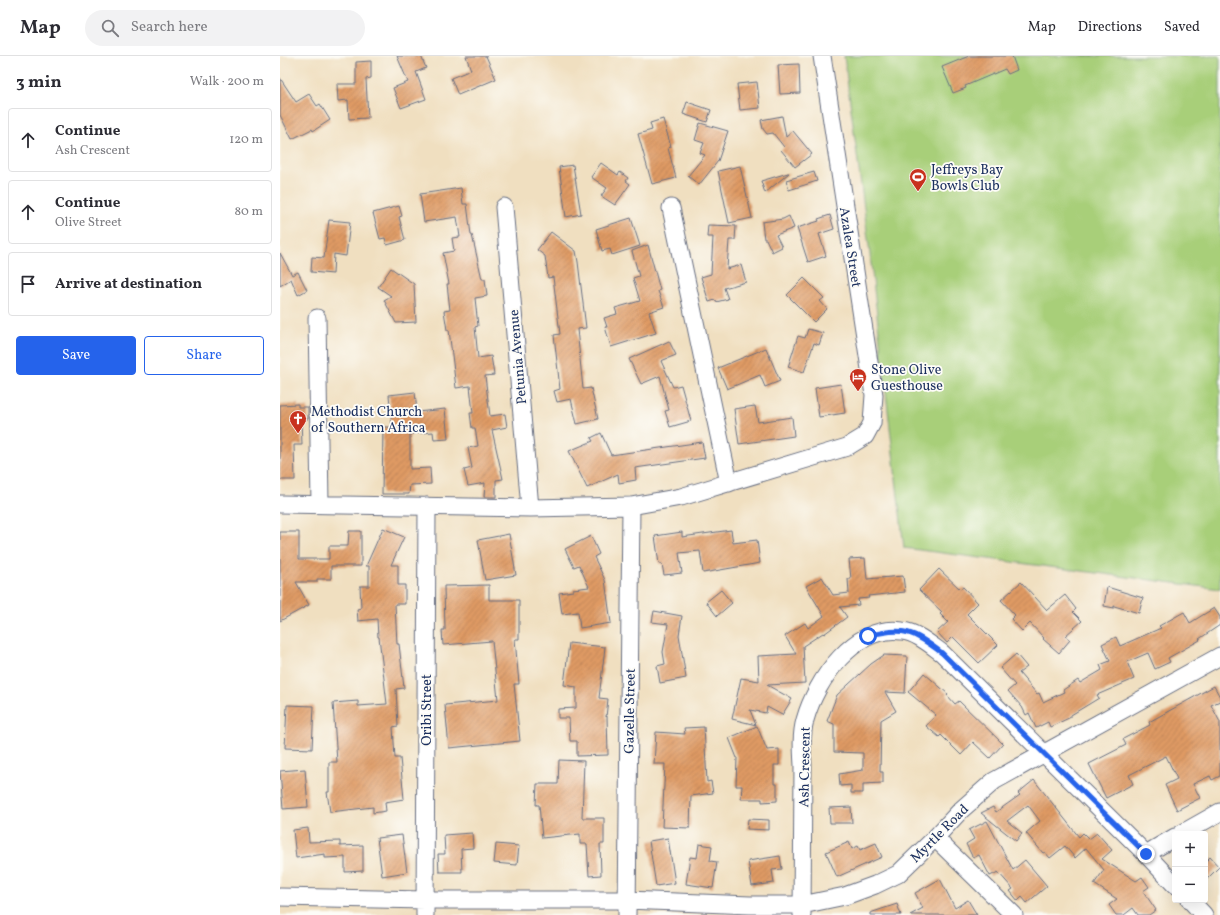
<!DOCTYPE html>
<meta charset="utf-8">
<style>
:root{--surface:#fff;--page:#f2f2f3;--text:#2b2b33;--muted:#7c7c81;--line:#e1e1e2;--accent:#2563eb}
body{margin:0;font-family:Vollkorn,serif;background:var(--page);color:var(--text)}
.controls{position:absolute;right:12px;bottom:12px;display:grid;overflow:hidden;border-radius:4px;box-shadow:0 4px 16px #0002}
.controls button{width:36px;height:36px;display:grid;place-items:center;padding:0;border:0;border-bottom:1px solid var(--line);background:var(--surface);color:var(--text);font:20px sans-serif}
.stop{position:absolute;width:12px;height:12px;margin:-9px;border:3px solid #2563eb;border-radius:50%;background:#fff}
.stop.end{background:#2563eb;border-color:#fff;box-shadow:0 1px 4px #0008}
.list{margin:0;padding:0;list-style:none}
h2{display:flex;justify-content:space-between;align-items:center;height:52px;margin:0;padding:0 16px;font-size:17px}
h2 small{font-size:13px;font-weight:400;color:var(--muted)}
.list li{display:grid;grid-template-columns:26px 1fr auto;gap:12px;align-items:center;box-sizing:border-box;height:64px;margin:0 8px 8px;padding:0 8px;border:1px solid var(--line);border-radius:4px}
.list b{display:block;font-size:15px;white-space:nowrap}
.list p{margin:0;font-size:13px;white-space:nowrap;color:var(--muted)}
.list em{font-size:13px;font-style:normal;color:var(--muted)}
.actions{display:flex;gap:8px;padding:12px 16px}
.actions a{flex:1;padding:9px 0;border:1px solid var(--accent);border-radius:4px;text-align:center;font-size:14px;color:var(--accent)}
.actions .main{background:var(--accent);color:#fff}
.icon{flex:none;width:22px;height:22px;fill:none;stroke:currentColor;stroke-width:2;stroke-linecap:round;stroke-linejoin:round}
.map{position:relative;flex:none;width:940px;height:859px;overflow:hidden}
header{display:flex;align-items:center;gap:24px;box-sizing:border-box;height:56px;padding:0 20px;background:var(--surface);border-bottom:1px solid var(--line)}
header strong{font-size:19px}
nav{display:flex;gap:22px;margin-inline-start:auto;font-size:14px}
.search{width:280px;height:36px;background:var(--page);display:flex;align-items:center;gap:10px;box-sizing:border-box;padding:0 14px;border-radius:22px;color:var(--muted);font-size:15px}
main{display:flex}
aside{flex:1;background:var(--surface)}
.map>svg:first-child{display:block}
.green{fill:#a8cf79;stroke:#627f6c}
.building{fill:url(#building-hatch)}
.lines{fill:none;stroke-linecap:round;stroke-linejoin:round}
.minor-casing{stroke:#666d80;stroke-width:19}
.minor{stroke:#fff;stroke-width:17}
.route{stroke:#2563eb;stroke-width:5}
.labels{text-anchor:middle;stroke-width:3.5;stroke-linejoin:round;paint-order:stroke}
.poi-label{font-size:14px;fill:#1b2f5e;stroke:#fdfcf7;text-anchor:start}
.street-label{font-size:14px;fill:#1b2f5e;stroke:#fdfcf7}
</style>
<header>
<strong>Map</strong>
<div class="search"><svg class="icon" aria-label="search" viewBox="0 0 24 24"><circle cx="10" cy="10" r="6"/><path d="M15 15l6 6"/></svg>Search here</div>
<nav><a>Map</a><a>Directions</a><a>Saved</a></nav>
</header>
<main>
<aside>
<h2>3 min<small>Walk · 200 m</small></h2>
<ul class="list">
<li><svg class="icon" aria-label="ahead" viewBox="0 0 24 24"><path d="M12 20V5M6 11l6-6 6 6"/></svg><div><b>Continue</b><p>Ash Crescent</p></div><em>120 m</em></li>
<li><svg class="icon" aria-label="ahead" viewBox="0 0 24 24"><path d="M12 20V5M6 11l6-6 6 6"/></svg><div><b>Continue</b><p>Olive Street</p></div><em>80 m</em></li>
<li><svg class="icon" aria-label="arrive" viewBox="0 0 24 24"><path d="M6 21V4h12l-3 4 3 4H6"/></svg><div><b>Arrive at destination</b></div></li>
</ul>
<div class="actions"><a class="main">Save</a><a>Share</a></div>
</aside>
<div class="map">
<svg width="940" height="859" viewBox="0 0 940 859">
<defs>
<pattern id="building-hatch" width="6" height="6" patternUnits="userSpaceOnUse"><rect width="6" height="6" fill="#df9a63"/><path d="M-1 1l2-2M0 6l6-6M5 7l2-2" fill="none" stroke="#b47e55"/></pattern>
</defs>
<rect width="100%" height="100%" fill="#fdfcf7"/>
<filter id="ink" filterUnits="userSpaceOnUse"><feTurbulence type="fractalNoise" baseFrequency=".025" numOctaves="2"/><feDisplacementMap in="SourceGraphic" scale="8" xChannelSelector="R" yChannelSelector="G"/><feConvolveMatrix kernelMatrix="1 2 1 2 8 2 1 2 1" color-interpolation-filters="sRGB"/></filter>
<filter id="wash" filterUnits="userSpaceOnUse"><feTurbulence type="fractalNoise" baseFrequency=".012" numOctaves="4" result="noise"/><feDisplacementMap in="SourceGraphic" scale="16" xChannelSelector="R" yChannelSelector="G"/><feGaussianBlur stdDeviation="0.9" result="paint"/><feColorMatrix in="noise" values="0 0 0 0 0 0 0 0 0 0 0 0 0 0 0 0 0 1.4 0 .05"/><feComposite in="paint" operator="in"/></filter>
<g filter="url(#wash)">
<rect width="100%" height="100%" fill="#f0dfc0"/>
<!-- green -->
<path class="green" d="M 564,0 L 940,0 L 940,533 L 624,492 L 589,190 Z"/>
<g id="blocks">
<!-- building -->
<path class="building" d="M 117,0 L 141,0 L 146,12 L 136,16 L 146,43 L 121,52 L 113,32 L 128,26 Z
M 186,0 L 206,0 L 216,23 L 178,39 L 171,22 L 191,14 Z
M 689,0 L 732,0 L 737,14 L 728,18 L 725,13 L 685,30 L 686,32 L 673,37 L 662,11 Z
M 91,5 L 91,22 L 86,23 L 88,62 L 69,63 L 68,44 L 58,45 L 57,28 L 76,28 L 76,6 Z
M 519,8 L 520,37 L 500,38 L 498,9 Z
M 0,22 L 16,46 L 29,38 L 37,50 L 40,48 L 50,64 L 33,75 L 32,73 L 12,83 L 0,59 Z
M 477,26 L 480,52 L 460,54 L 457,28 Z
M 407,46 L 431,54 L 427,66 L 403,58 Z
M 502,60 L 506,81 L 513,75 L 532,98 L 515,111 L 501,94 L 504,91 L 493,77 L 487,78 L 483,73 L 481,64 Z
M 383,63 L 391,91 L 388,92 L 396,122 L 372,128 L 358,78 L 372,74 L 370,67 Z
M 420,67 L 448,75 L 438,105 L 419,129 L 408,120 L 425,99 L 420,97 L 424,87 L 415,84 Z
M 321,107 L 338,119 L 340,116 L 348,122 L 346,125 L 350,128 L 335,149 L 321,140 L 327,132 L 311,121 Z
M 293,109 L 301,158 L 286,161 L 279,111 Z
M 460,110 L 472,162 L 449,167 L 438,115 Z
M 534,116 L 537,125 L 509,134 L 506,124 Z
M 508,117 L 509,117 L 485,137 L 481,125 Z
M 181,132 L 183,148 L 187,148 L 191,179 L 192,179 L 202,223 L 205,223 L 207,240 L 195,242 L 198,270 L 195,271 L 198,302 L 211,300 L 214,319 L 205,320 L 210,360 L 225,358 L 227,371 L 212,374 L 223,423 L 216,424 L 216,441 L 204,441 L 205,427 L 188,430 L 184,414 L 192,412 L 188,392 L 198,390 L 195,372 L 192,372 L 190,357 L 193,357 L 190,330 L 176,332 L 169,274 L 167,274 L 164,255 L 170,254 L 167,228 L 169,228 L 163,197 L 174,195 L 172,182 L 180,181 L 177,161 L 144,166 L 140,138 Z
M 119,150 L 122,160 L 119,161 L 125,184 L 107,189 L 105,182 L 100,183 L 93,157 Z
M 550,159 L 554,173 L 539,178 L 546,200 L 528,206 L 517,172 L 539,165 L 538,163 Z
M 509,160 L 514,172 L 496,179 L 502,191 L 492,196 L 486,183 L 484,183 L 482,166 L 503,163 Z
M 351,162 L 360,190 L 332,199 L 330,193 L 322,195 L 316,173 Z
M 49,164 L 70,166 L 66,200 L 54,198 L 53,218 L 31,216 L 32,201 L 44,202 Z
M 428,169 L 456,170 L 455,184 L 449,184 L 447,213 L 461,209 L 466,226 L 444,232 L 448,243 L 436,246 L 435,244 L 429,246 L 421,221 L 431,218 L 433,181 L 427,181 Z
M 271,176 L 296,195 L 298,206 L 306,272 L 297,273 L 303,333 L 311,332 L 318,363 L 297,368 L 291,343 L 277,346 L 274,335 L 280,333 L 274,279 L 280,278 L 273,221 L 268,222 L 265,200 L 257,194 Z
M 368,189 L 380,234 L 378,235 L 384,251 L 369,256 L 376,277 L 331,291 L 325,271 L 327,271 L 324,262 L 337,258 L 335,252 L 360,245 L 353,222 L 359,220 L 352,195 Z
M 0,197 L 12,219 L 18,216 L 27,234 L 18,239 L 11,223 L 0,230 Z
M 111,212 L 134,228 L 136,266 L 116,267 L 104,244 L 111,240 L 98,231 Z
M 524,222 L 544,242 L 540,245 L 547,253 L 534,266 L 507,239 Z
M 528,273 L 543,277 L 539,289 L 534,287 L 524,316 L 508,311 L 518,280 L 525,282 Z
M 389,285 L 396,299 L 381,305 L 393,331 L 401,329 L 411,365 L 390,371 L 385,355 L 389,354 L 380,320 L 361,328 L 349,303 Z
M 486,292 L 500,325 L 485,331 L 480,319 L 447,333 L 438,312 Z
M 561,328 L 565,357 L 539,361 L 535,332 Z
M 135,336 L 137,356 L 165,353 L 168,383 L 154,384 L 153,376 L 130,378 L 130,413 L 150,412 L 151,428 L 130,429 L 129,438 L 102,438 L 103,371 L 112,371 L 109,339 Z
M 18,348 L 18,351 L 28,351 L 28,363 L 21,363 L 22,389 L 14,389 L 15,424 L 0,424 L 0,349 Z
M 475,350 L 478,366 L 512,361 L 514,380 L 459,388 L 454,353 Z
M 321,377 L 331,399 L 422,386 L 425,402 L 355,412 L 356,424 L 339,427 L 338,418 L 307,432 L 289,395 L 313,385 L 311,382 Z
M 103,472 L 124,481 L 111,509 L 118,509 L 118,529 L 125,529 L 125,548 L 115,548 L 117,588 L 119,588 L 124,632 L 116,633 L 118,670 L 113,671 L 115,702 L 120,702 L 124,743 L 105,746 L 106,755 L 93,757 L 93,751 L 50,756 L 47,736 L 49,736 L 49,706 L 57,706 L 53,647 L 78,645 L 78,650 L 107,648 L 99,581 L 98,581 L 97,563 L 78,565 L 77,553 L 81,552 L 80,530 L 89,530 L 89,510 L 86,510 Z
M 451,474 L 453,487 L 477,484 L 480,507 L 423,517 L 420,495 L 399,497 L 402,517 L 384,519 L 382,508 L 379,508 L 375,480 L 402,476 L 402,481 Z
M 69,475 L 81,475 L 81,510 L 51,510 L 51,523 L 37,523 L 37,526 L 16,526 L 29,549 L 0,565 L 0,476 L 19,476 L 19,503 L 49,503 L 49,490 L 68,490 Z
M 229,478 L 236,519 L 205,524 L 198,484 Z
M 311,480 L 319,498 L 314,501 L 325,524 L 331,567 L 300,572 L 298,556 L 282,558 L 279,537 L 293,535 L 293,533 L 309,531 L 299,509 L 294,511 L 285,493 Z
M 585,502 L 587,523 L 623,520 L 625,536 L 588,540 L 589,542 L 578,543 L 579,549 L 560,551 L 567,561 L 544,578 L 543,577 L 523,590 L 525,627 L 487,629 L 512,643 L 502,659 L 487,651 L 486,657 L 470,654 L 476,669 L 452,663 L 461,622 L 479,625 L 478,600 L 516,598 L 505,580 L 525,567 L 528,572 L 544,560 L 526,530 L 542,521 L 553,539 L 569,537 L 568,523 L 571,523 L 569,503 Z
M 659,513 L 680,533 L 683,531 L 698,547 L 687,558 L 718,589 L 699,607 L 673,581 L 667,587 L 657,576 L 668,566 L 660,558 L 662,556 L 639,534 Z
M 741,526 L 767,554 L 785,539 L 796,553 L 793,556 L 802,565 L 785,580 L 790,584 L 779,597 L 763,583 L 764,582 L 750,567 L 742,575 L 731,563 L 735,559 L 721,544 Z
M 209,529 L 209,544 L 239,544 L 239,583 L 235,583 L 239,628 L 234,628 L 240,685 L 169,692 L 165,649 L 218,644 L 212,585 L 163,589 L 162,574 L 165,574 L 164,530 Z
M 827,531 L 863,542 L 859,557 L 834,550 L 834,552 L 824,550 Z
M 441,534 L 452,547 L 437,560 L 426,546 Z
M 934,552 L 940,561 L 940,569 L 919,583 L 920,584 L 888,602 L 890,606 L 875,613 L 868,597 L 847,606 L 854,623 L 817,639 L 819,642 L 791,659 L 791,661 L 770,671 L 768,666 L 756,672 L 749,657 L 746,659 L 742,651 L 728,635 L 735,629 L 720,612 L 736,598 L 747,611 L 739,617 L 757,638 L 759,637 L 763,646 L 784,636 L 783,634 L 798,624 L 800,627 L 822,614 L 820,609 L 830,605 L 822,588 L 836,581 L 840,590 L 881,572 L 879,570 L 904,556 L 910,567 Z
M 374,555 L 402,560 L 399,579 L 406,622 L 380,627 L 377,610 L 385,608 L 383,596 L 388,568 L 372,566 Z
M 289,587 L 325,591 L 319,642 L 328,643 L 326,661 L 327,660 L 328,699 L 297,700 L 297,685 L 290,685 L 289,662 L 278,662 L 278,653 L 296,652 L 296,631 L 284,629 Z
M 604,599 L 627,600 L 625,637 L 605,636 L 616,655 L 601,664 L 600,716 L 603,716 L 603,727 L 583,728 L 583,737 L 571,737 L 571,729 L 560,730 L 559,718 L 583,714 L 583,697 L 554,696 L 554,668 L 547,665 L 557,639 L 591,608 Z
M 644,617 L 668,638 L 667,639 L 675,648 L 679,645 L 723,688 L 710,702 L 693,686 L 681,699 L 661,679 L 659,681 L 646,670 L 656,659 L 628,636 Z
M 934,630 L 940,641 L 940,645 L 931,649 L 940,666 L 940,720 L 932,724 L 930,720 L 913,728 L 920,742 L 897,754 L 885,729 L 897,723 L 886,700 L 849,719 L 853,728 L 826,742 L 809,708 L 846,689 L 843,683 L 870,669 L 869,666 Z
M 7,649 L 34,650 L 32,693 L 5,692 Z
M 477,670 L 487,694 L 499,693 L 499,709 L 494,709 L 494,728 L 497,728 L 497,745 L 482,746 L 482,743 L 461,743 L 462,730 L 456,730 L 457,702 L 449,682 Z
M 424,671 L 427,726 L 431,725 L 433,737 L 411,740 L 410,772 L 382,771 L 385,708 L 374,708 L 376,676 L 405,678 L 404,672 Z
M 279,704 L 304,705 L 302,762 L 324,762 L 324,788 L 320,788 L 321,819 L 309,820 L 307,788 L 300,788 L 300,778 L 262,782 L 259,749 L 256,749 L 257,728 L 278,728 Z
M 25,713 L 28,751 L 3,753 L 0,715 Z
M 754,724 L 799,781 L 803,777 L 809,783 L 817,777 L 832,794 L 822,803 L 856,825 L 862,821 L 869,831 L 863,835 L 876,854 L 869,859 L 858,859 L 853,852 L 844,859 L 836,859 L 829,849 L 837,843 L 814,828 L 824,814 L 806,792 L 795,802 L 785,790 L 770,802 L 765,796 L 763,797 L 746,777 L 760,765 L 748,749 L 727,765 L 742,777 L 736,785 L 701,757 L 713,751 L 716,756 L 740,739 L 738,737 Z
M 571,751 L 572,767 L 550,767 L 549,752 Z
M 468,763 L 489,764 L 489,774 L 467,773 Z
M 707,765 L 733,814 L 745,804 L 767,830 L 747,847 L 742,841 L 738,845 L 730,835 L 733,833 L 718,816 L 710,820 L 699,799 L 693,802 L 686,788 L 694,783 L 689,774 Z
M 28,772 L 29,786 L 60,785 L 60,790 L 83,789 L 83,815 L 65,816 L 65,801 L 45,802 L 45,798 L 16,802 L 13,774 Z
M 192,777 L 193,792 L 181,793 L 182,816 L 159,816 L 158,798 L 165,798 L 164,779 Z
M 122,779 L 127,816 L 102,820 L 97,782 Z
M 388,782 L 395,827 L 376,830 L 369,785 Z
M 569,786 L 572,793 L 578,790 L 580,794 L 596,787 L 602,801 L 557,821 L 546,796 Z
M 216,788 L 239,790 L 237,809 L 214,807 Z
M 419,788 L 432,790 L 430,805 L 437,806 L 433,832 L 406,828 L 410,801 L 417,802 Z
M 500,800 L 502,813 L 492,814 L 494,827 L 472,830 L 468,805 Z
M 930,801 L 939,811 L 925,825 L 925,806 Z
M 660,823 L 675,852 L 688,844 L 697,859 L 630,859 L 643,852 L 635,837 Z
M 617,848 L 621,859 L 590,859 L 590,857 Z"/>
</g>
</g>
<g filter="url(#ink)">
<use href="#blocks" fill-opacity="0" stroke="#666d80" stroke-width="1"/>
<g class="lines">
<defs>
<path id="minor" d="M 224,151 L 250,452
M 391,152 L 449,427
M 37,262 L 40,448
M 0,448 L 250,452 L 351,450 L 401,441 L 567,391 L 585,380 L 592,367 L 594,339 L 542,0
M 901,778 L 940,756
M 655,782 L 734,859
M 866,798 L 895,781
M 0,841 L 145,844 L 347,844 L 470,849 L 522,849 L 565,840 L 595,829 L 618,818 L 655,782 L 681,754 L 714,725 L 940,600
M 910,844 L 924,859
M 145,859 L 147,450
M 347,859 L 351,450
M 522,859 L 523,709 C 522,694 521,678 525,664 C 536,624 575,568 622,575 C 636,576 651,589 662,597 L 866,798 L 895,829"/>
</defs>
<!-- minor casing -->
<use href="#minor" class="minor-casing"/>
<!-- minor -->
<use href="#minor" class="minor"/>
</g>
</g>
<g class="lines" filter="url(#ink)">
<!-- route -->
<path class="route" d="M 588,580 C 623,570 633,575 662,597 L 866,798"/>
</g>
<!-- icons -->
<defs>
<symbol id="stadium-pin" viewBox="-11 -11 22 30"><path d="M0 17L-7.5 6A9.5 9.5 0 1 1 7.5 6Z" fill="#c8321e" stroke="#fdfcf7"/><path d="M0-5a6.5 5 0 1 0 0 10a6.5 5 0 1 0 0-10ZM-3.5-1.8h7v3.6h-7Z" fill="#fff"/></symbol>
<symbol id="hotel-pin" viewBox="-11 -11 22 30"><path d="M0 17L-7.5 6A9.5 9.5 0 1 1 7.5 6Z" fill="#c8321e" stroke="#fdfcf7"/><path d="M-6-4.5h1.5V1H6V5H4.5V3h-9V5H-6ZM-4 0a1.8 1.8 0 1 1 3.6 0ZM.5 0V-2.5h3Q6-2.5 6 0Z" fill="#fff"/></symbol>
<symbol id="church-pin" viewBox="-11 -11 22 30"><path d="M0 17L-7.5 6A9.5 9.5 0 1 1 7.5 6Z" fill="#c8321e" stroke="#fdfcf7"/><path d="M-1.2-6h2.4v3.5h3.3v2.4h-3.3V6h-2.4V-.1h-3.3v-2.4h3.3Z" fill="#fff"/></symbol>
</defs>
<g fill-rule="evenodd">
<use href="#stadium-pin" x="628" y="111" width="20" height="27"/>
<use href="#hotel-pin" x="568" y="311" width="20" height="27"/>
<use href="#church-pin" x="8" y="353" width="20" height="27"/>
</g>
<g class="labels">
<!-- poi labels -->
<g class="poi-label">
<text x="651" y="118">Jeffreys Bay<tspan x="651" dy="16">Bowls Club</tspan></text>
<text x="591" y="318">Stone Olive<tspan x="591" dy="16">Guesthouse</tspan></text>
<text x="31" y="360">Methodist Church<tspan x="31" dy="16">of Southern Africa</tspan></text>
</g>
<!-- street labels -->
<g class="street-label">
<text transform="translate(571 191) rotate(81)" y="5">Azalea Street</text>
<text transform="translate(237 301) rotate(-95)" y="5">Petunia Avenue</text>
<text transform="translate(146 654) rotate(-90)" y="5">Oribi Street</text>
<text transform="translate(349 655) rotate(-89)" y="5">Gazelle Street</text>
<text transform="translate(524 711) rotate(-89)" y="5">Ash Crescent</text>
<text transform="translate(659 777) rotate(-45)" y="5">Myrtle Road</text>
</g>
</g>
</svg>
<div class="controls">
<button>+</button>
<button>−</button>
</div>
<div class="stop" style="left:588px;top:580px"></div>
<div class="stop end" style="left:866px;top:798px"></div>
</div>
</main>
